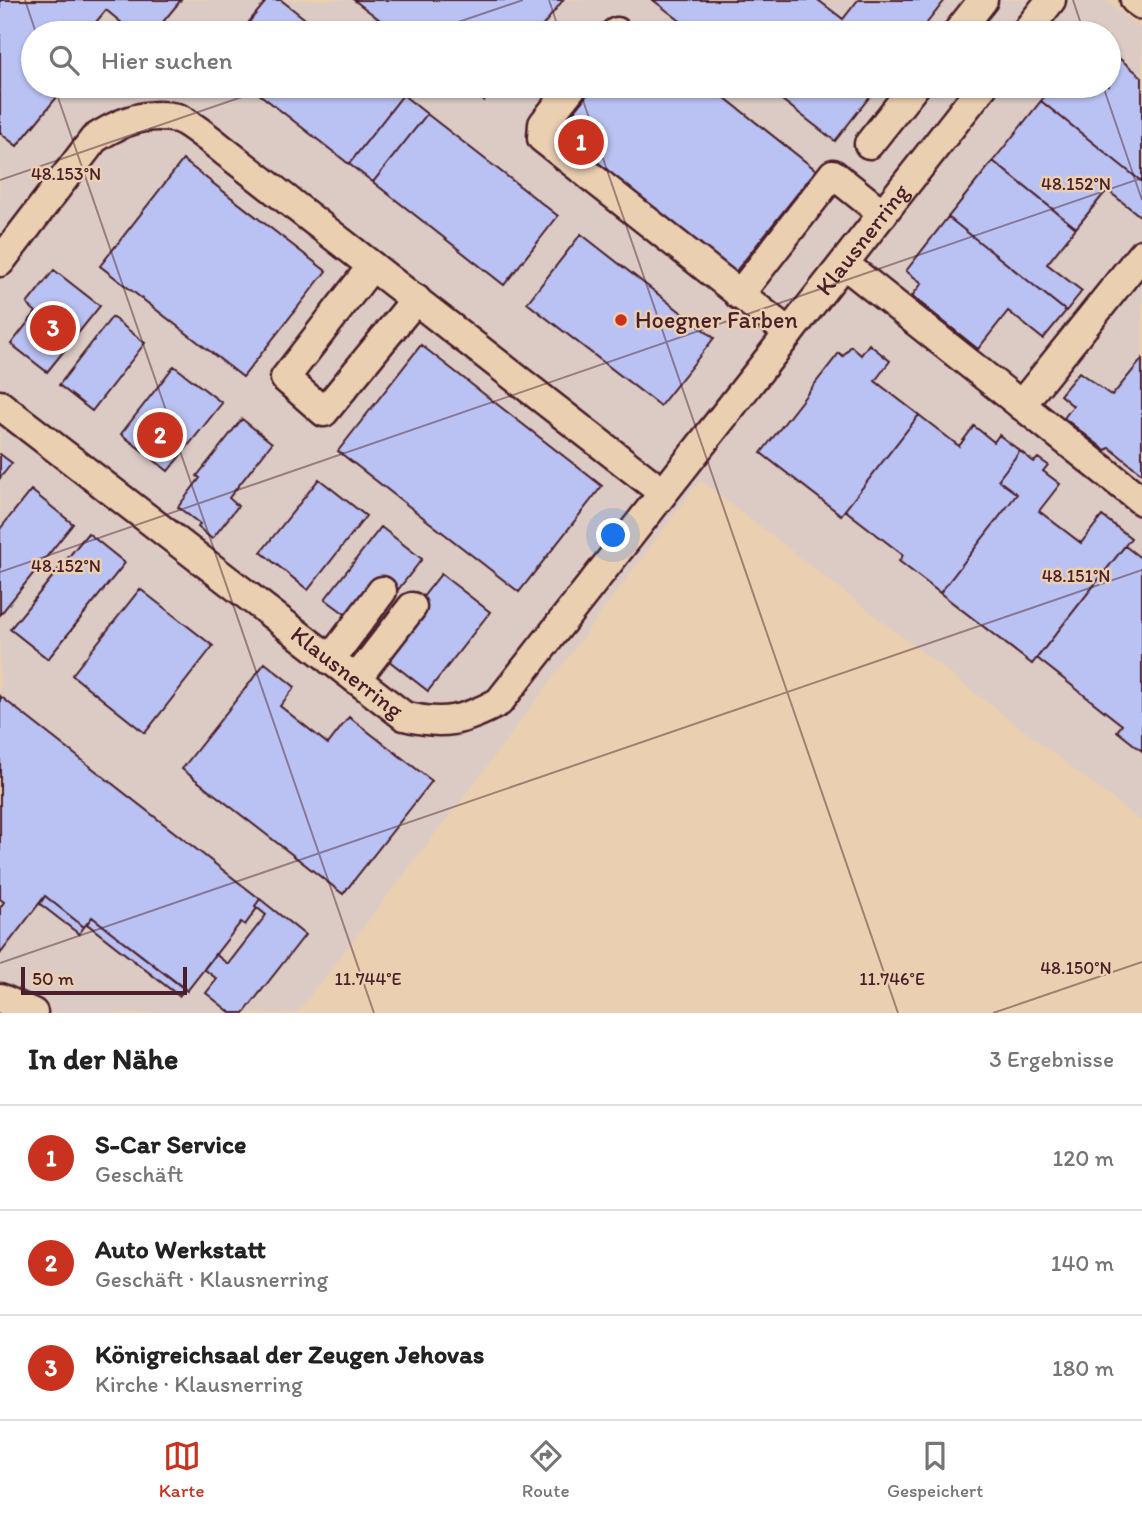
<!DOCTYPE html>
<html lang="de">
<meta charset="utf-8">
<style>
:root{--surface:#fff;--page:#f6f6f6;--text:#222;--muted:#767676;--line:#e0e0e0;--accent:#c8321e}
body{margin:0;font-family:Itim,sans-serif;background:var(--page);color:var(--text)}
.scale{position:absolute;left:21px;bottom:18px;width:166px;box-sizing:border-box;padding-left:7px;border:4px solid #4a1f2b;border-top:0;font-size:19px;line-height:24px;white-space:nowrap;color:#4a1f2b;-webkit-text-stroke:5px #eacfb1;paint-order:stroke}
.you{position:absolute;left:614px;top:536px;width:24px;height:24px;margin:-18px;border:5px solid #fff;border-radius:50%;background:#1a73e8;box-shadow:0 0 0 10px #1a73e833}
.badge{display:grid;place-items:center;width:46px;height:46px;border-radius:50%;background:var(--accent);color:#fff;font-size:23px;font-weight:700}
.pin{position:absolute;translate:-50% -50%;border:4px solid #fff;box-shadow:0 2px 7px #0006}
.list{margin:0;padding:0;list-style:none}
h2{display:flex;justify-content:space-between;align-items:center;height:91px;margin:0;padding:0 28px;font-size:30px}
h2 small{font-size:23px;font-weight:400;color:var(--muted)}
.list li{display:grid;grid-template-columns:46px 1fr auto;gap:21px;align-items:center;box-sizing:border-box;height:105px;padding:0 28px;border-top:2px solid var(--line)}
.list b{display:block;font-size:26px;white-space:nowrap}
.list p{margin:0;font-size:23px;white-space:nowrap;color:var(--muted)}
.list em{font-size:23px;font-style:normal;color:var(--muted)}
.icon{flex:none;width:38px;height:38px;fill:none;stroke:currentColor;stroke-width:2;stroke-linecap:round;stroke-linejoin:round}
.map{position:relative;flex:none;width:1142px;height:1013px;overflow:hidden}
.search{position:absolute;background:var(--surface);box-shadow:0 2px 5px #0004;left:21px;right:21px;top:21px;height:77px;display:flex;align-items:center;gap:18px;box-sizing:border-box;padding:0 24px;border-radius:38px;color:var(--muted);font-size:26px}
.sheet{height:406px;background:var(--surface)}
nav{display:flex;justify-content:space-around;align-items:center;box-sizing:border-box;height:98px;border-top:2px solid var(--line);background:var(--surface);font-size:19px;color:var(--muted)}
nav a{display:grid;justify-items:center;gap:4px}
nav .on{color:var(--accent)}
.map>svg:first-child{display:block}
.built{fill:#dccbc5;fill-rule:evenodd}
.building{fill:#bac2f3;stroke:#4a1f2b;stroke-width:2}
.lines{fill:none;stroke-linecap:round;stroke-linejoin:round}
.minor-casing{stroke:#4a1f2b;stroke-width:33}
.minor{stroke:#eacfb1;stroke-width:28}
.ticks{fill:none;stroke:#4a1f2b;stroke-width:2;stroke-opacity:0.45}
.poi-dot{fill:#c8321e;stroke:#eacfb1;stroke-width:2.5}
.labels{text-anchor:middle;stroke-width:5;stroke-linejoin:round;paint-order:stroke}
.street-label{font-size:24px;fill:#4a1f2b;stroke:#eacfb1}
.poi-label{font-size:24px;fill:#4a1f2b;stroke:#eacfb1;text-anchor:start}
.ticks-label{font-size:18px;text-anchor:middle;fill:#4a1f2b;stroke:#eacfb1;stroke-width:5;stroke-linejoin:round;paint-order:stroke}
</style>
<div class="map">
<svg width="1142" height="1013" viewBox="0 0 1142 1013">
<rect width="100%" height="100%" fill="#eacfb1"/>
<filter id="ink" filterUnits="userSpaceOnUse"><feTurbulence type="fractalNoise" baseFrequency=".0143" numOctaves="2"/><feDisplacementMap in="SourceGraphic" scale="14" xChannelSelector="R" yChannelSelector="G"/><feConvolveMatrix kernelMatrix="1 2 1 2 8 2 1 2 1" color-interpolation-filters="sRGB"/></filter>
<g filter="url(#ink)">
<!-- built -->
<path class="built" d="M 0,0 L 1104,0 L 1142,29 L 1142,822 L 700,480 L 476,781 L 297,1013 L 0,1013 ZM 33,33 L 1109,33 L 1109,86 L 33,86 Z"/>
<!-- building -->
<path class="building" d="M 0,0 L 181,0 L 154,33 L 134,33 L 106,10 L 87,33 L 33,33 L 33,86 L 66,86 L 17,146 L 0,133 Z
M 267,0 L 281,0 L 323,33 L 240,33 Z
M 354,0 L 563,0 L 537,33 L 397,33 Z
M 653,0 L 818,0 L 843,19 L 858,0 L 945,0 L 919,33 L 696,33 Z
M 1109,50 L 1142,77 L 1142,182 L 1041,101 L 1053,86 L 1109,86 Z
M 249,86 L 391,86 L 403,95 L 349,164 Z
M 465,86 L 496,86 L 484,101 Z
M 594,86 L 710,86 L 816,170 L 732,276 L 555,136 Z
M 764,86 L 878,86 L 835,141 Z
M 403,95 L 427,114 L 373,182 L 349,164 Z
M 1041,101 L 1142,182 L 1142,213 L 1140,216 L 1107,190 L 1076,228 L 993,161 Z
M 427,114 L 558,216 L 504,285 L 373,182 Z
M 183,160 L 326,271 L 243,377 L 100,266 Z
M 993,161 L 1076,228 L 1047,264 L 1082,291 L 1066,311 L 948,217 Z
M 948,217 L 1066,311 L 1043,339 L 1008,311 L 978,349 L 912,296 L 922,283 L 906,271 Z
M 581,234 L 714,338 L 660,406 L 527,303 Z
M 54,270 L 100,306 L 47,372 L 11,344 L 36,312 L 27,304 Z
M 112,317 L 145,343 L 92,411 L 59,385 Z
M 869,344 L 890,361 L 875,381 L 919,415 L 841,515 L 761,453 L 839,353 L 843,356 L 851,346 L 861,355 Z
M 421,345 L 602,486 L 519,592 L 338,451 Z
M 1142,359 L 1142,474 L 1110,448 L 1105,450 L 1064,418 L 1073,406 L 1060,395 L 1079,372 L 1112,396 Z
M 174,366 L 222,403 L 168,471 L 121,434 Z
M 919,415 L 959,446 L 974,426 L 994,442 L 999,435 L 1020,451 L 998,480 L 1017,494 L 940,593 L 899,561 L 903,555 L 845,510 Z
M 242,419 L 272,443 L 229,498 L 238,506 L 212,539 L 198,527 L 200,524 L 178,507 L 200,478 L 197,476 Z
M 1020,451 L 1034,462 L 1038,458 L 1048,465 L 1043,471 L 1060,484 L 1039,511 L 1081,543 L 1102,516 L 1131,538 L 1032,664 L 940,593 L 1017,494 L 998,480 Z
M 0,454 L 12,463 L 0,478 Z
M 319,479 L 366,516 L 308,590 L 261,552 Z
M 31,490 L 73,524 L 0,615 L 0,529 Z
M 381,527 L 422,559 L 397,591 L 383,580 L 349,617 L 325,599 Z
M 88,533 L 125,563 L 48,659 L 10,629 Z
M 1125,546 L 1142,559 L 1142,751 L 1117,731 L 1122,725 L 1037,658 Z
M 441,574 L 490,612 L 428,691 L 379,653 Z
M 140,589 L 213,646 L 145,733 L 72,675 Z
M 265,663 L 295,687 L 280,706 L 328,744 L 349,717 L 432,781 L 343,894 L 182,769 Z
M 0,696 L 260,899 L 255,906 L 257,908 L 245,925 L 241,922 L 187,991 L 92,917 L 84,927 L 45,896 L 0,954 L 0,908 L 4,902 L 0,899 Z
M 45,896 L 84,927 L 79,934 L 40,904 Z
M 260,899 L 305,935 L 244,1013 L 231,1013 L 206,993 L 217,979 L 204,969 L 215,954 L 228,964 L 266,915 L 255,906 Z
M 92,917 L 185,989 L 179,996 L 87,924 Z"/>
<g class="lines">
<defs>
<g id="minor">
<path d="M 1135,0 L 1142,5"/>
<path d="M 615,33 L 617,32"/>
<path d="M 957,33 L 983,0"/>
<path d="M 1025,33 L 1051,0"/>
<path d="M 573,86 L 543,124 L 542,138 L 789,333"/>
<path d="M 869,144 L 915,86"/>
<path d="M 0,262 L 94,139 C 119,122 147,111 177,118 C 188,121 217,145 227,153 L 662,492"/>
<path d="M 844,264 L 1142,501"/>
<path d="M 372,266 L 285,378 L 324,412 L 416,299"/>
<path d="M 739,295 L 833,174 L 883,214"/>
<path id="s1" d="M 0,405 L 404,716 C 443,726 464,721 499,702 L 983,86"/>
<path d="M 1021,405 L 1142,254"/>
<path d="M 330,660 L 382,591"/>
<path d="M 356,679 L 412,607"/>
<path d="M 0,998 L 33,1013"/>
</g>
</defs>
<!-- minor casing -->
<use href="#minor" class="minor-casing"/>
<!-- minor -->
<use href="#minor" class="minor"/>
</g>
</g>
<!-- ticks -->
<path class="ticks" d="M 25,0 L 36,33M 549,0 L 560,33M 1073,0 L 1084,33M 426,33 L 523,0M 54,86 L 374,1013M 578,86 L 898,1013M 1103,86 L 1142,200M 0,180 L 274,86M 0,572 L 1142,178M 0,963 L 1142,570M 993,1013 L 1142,962"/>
<!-- markers -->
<circle class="poi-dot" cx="621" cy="320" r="7"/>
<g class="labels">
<!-- street labels -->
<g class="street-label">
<text dy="8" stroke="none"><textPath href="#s1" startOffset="1197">Klausnerring</textPath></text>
<text dy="8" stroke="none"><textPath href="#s1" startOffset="438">Klausnerring</textPath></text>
</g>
<!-- poi labels -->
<g class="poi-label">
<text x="635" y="328">Hoegner Farben</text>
</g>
</g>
<g class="ticks-label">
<text x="66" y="180">48.153°N</text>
<text x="1076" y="190">48.152°N</text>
<text x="66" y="572">48.152°N</text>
<text x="1076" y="582">48.151°N</text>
<text x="1076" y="974">48.150°N</text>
<text x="368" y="985">11.744°E</text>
<text x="892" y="985">11.746°E</text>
</g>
</svg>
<div class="scale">50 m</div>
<div class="you"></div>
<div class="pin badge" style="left:581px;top:142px">1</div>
<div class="pin badge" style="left:160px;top:435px">2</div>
<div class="pin badge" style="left:53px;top:328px">3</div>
<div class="search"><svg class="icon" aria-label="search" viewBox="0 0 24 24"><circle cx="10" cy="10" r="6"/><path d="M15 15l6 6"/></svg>Hier suchen</div>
</div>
<section class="sheet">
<h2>In der Nähe<small>3 Ergebnisse</small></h2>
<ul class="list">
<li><span class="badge">1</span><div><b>S-Car Service</b><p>Geschäft</p></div><em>120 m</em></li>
<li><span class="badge">2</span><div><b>Auto Werkstatt</b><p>Geschäft · Klausnerring</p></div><em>140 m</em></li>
<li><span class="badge">3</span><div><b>Königreichsaal der Zeugen Jehovas</b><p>Kirche · Klausnerring</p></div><em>180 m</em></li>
</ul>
</section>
<nav>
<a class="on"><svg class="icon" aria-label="map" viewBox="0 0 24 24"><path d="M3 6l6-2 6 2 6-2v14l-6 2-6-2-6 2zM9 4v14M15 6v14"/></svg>Karte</a>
<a><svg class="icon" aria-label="directions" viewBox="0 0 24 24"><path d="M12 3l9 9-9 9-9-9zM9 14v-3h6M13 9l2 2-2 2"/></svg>Route</a>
<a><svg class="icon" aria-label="saved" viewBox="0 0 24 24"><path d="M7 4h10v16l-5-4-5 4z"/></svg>Gespeichert</a>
</nav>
